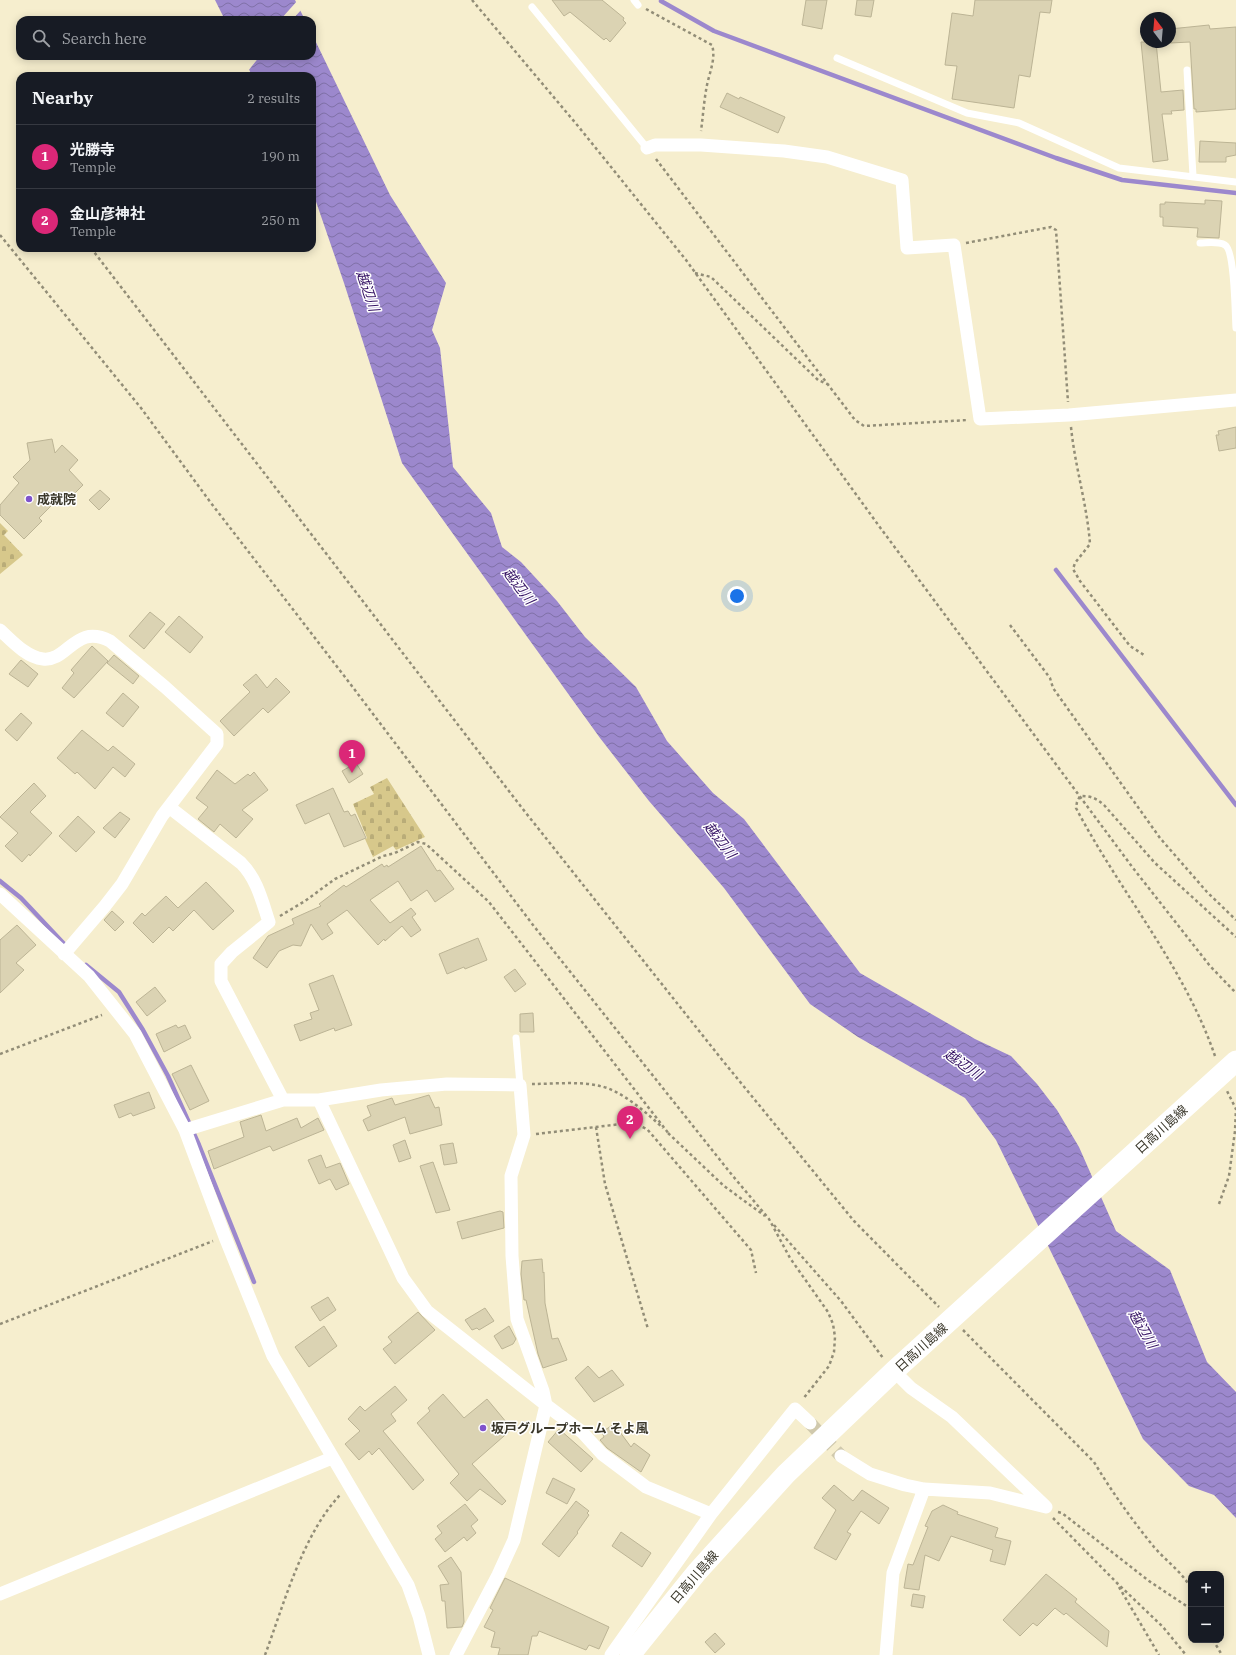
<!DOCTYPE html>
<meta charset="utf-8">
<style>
:root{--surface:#171b24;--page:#242831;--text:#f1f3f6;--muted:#9ea1a6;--line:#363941;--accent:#db2777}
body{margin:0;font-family:"IBM Plex Serif","Noto Sans JP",serif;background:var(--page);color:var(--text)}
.controls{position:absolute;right:12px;bottom:12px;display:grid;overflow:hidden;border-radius:8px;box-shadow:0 2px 10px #0003}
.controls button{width:36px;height:36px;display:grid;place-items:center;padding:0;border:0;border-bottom:1px solid var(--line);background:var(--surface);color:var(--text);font:20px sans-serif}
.compass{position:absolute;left:1140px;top:12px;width:36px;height:36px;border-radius:50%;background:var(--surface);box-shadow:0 2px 10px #0003;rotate:344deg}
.you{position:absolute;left:737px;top:596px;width:14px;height:14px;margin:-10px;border:3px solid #fff;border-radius:50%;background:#1a73e8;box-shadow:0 0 0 6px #1a73e833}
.badge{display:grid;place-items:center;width:26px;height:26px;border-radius:50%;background:var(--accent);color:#fff;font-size:13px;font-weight:700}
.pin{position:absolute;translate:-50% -33px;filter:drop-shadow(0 1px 2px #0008)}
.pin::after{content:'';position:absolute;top:21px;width:14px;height:12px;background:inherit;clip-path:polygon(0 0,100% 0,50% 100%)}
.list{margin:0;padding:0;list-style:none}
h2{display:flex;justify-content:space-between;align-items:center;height:52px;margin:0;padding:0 16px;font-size:17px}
h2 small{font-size:13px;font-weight:400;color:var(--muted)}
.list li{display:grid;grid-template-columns:26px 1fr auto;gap:12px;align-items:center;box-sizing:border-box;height:64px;padding:0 16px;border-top:1px solid var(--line)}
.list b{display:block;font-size:15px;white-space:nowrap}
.list p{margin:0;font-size:13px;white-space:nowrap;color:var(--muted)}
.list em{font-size:13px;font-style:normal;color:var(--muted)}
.icon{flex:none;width:22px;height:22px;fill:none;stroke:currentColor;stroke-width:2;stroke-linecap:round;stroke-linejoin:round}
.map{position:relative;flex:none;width:1236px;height:1655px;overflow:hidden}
.search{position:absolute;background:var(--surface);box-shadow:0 2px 10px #0003;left:16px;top:16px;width:300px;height:44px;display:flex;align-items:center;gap:10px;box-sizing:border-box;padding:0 14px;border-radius:12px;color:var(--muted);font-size:15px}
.panel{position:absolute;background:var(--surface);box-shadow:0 2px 10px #0003;left:16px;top:72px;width:300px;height:180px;border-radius:12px}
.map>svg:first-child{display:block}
.cemetery{fill:url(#cemetery-stones)}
.water{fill:url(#water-waves)}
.pier{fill:#f6eece}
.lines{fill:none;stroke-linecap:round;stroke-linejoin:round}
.stream{stroke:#9c88cd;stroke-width:4.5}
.building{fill:#dbd3b3;stroke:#bcb495}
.minor-tunnel{stroke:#d0c9ad;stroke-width:13;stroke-dasharray:13 6;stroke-linecap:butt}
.path{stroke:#928d77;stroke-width:2.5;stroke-dasharray:3 3;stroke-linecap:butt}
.service{stroke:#fff;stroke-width:7}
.minor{stroke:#fff;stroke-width:13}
.primary{stroke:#fff;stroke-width:21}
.poi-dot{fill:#7f53cc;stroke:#fff;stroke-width:1.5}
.labels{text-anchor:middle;stroke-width:3;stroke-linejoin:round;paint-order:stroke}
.poi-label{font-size:13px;font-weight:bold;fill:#3a372a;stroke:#fff;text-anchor:start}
.street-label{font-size:13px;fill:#3a372a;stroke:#fff}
.water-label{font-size:14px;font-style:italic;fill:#341163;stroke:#fff}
</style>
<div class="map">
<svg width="1236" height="1655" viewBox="0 0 1236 1655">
<defs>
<pattern id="cemetery-stones" width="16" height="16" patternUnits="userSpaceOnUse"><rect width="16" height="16" fill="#d7c88b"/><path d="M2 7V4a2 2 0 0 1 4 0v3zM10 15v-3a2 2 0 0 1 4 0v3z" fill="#b9ac78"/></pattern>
<pattern id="water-waves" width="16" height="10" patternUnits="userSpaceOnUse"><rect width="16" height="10" fill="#9c88cd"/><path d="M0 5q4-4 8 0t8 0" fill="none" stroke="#8070a7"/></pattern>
</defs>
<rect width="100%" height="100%" fill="#f6eece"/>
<!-- cemetery -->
<path class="cemetery" d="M 0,523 L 8,531 L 4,535 L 23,555 L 0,574 Z
M 387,778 L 425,837 L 396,850 L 393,846 L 373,857 L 365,839 L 367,838 L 353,804 L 374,794 L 370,787 Z"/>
<!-- water -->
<path class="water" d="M 215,0 L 295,0 L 305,20 L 225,20 Z
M 312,34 L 390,195 L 446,283 L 432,330 L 440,348 L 453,467 L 491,513 L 502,547 L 521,562 L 557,601 L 585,637 L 636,687 L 667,741 L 713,793 L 744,819 L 860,973 L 975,1039 L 1011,1056 L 1037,1084 L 1057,1110 L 1079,1147 L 1116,1231 L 1170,1270 L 1207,1362 L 1236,1392 L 1236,1518 L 1214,1495 L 1189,1486 L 1143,1439 L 996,1140 L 965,1098 L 858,1037 L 810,1004 L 724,888 L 649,801 L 600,738 L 402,463 L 344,283 L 312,190 L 312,76 L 252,76 L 243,56 L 312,56 Z"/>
<!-- pier -->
<path class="pier" d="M 298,0 L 302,9 L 292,20 L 280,20 Z
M 248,56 L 260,56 L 248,71 L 243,62 Z"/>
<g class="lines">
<!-- stream -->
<path class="stream" d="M 661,1 L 714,31 L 1056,158 L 1122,180 L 1236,193
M 1056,570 L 1236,805
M 0,881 L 21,898 L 68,948
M 86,965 L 119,992 L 143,1030 L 168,1076 L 199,1145 L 254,1282"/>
</g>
<!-- building -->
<path class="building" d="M 552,0 L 602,0 L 624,18 L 623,20 L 626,23 L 610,42 L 606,38 L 604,40 L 570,12 L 564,16 Z
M 806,0 L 827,0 L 822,29 L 802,25 Z
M 857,0 L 874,0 L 871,17 L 855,15 Z
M 975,0 L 1052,0 L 1050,13 L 1040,12 L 1030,77 L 1019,75 L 1014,108 L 952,99 L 957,66 L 945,65 L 952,13 L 973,16 Z
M 1209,25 L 1210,29 L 1236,27 L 1236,109 L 1196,112 L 1196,109 L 1194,109 L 1190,42 L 1170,43 L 1170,29 Z
M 1141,42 L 1156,42 L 1161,92 L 1183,90 L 1184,110 L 1171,111 L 1172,114 L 1162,114 L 1168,160 L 1153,162 Z
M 727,93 L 739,99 L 740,97 L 785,117 L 778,133 L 720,107 Z
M 1200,141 L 1236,143 L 1236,155 L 1226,157 L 1226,162 L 1199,162 Z
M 1205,200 L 1222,201 L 1219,238 L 1197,237 L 1198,228 L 1163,226 L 1163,217 L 1160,217 L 1160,204 L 1165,204 L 1165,202 L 1205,204 Z
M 1236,427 L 1236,448 L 1219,451 L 1216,435 L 1219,435 L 1218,431 Z
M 52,439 L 55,453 L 62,445 L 78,460 L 69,470 L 83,485 L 67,501 L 62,495 L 39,518 L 42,521 L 24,539 L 0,515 L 0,505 L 19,483 L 13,477 L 30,460 L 27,443 Z
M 100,490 L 110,499 L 99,510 L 89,500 Z
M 150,612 L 165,624 L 144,649 L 129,636 Z
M 179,616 L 203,637 L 190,653 L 165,632 Z
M 92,646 L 108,661 L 74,698 L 62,688 L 74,673 L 71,670 Z
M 114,655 L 139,676 L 133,684 L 107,663 Z
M 21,660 L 38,674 L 28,687 L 9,674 Z
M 256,674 L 267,688 L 276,678 L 290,692 L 268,713 L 263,708 L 234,736 L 220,721 L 250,692 L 243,685 Z
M 123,693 L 139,707 L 123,727 L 106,713 Z
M 21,713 L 32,723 L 17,741 L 5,730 Z
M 82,730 L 108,751 L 113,746 L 135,764 L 125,777 L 113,767 L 95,789 L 77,772 L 75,774 L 57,758 Z
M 356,763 L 363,774 L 349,783 L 342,771 Z
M 217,770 L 235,784 L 248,774 L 250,776 L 254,772 L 268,790 L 242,810 L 253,819 L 236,838 L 220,824 L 214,832 L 198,819 L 208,807 L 196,798 Z
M 34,783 L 46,796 L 30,812 L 52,833 L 30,856 L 29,854 L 22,862 L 5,846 L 18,833 L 0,817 Z
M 333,788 L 344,812 L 348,811 L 351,816 L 355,814 L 366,838 L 344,847 L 329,813 L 305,824 L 296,805 Z
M 120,812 L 130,819 L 115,838 L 103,828 Z
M 78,816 L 95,832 L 76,852 L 59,836 Z
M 421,846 L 437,871 L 440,870 L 454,889 L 435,902 L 427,890 L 411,901 L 398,881 L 370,900 L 390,923 L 411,908 L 416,914 L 412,917 L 421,930 L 411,937 L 402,926 L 385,941 L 384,939 L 378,945 L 347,910 L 327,924 L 333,933 L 322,940 L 311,924 L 301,946 L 293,945 L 279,951 L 267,968 L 253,958 L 268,936 L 294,924 L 292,919 L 321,906 L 319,904 L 344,885 L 346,887 L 382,864 L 384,867 L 387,865 L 388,867 Z
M 206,882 L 234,911 L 213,930 L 194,910 L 173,931 L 169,927 L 153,943 L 133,923 L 142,913 L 145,916 L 166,896 L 178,908 Z
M 112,911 L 124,922 L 115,931 L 104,920 Z
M 17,925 L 36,945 L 16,963 L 24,970 L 0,993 L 0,940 Z
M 478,938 L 487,960 L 465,969 L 464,967 L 447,974 L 439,954 Z
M 515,969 L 526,984 L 515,992 L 504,977 Z
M 333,975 L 352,1025 L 335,1031 L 334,1028 L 300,1041 L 294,1025 L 312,1019 L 310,1013 L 319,1010 L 309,984 Z
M 155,987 L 166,1001 L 147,1016 L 136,1002 Z
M 533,1013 L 534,1032 L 520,1032 L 520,1014 Z
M 176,1025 L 178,1028 L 185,1025 L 191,1038 L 164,1052 L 156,1034 Z
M 191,1065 L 209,1101 L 190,1110 L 172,1074 Z
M 149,1092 L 155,1108 L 133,1116 L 131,1113 L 119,1118 L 114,1105 Z
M 429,1095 L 435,1108 L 439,1107 L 442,1125 L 410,1134 L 405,1117 L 368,1131 L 363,1120 L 371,1116 L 367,1106 L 392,1098 L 395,1105 Z
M 261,1115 L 266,1131 L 297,1118 L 301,1128 L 318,1118 L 324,1130 L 273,1151 L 270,1146 L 214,1169 L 208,1151 L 244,1137 L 240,1122 Z
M 405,1140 L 411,1158 L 399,1162 L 393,1145 Z
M 453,1143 L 457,1163 L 444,1165 L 440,1145 Z
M 321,1155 L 326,1168 L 340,1163 L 349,1184 L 336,1190 L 330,1179 L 319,1184 L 308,1160 Z
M 433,1162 L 450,1210 L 436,1213 L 420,1166 Z
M 500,1211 L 503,1212 L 504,1228 L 462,1239 L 457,1222 Z
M 542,1259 L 543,1273 L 544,1272 L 545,1303 L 552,1339 L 558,1338 L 567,1360 L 543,1368 L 538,1354 L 526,1300 L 524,1300 L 521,1274 L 522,1261 Z
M 328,1297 L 336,1310 L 320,1321 L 311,1307 Z
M 485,1308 L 494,1321 L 479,1330 L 477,1328 L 472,1330 L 465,1320 Z
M 418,1312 L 435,1330 L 395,1364 L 383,1349 L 392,1342 L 388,1337 Z
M 324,1326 L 337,1346 L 309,1367 L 295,1347 Z
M 509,1326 L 516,1339 L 513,1344 L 502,1349 L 494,1336 Z
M 588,1366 L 599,1378 L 612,1370 L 624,1385 L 594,1402 L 575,1378 Z
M 395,1386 L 407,1400 L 391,1414 L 396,1421 L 383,1431 L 424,1480 L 413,1490 L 379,1448 L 372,1455 L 369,1451 L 359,1460 L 345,1444 L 360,1431 L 348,1419 L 360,1406 L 365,1411 Z
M 443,1394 L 464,1418 L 487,1399 L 512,1429 L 472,1464 L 506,1501 L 502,1505 L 480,1489 L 467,1501 L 450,1483 L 459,1474 L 417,1423 L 430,1411 L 428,1408 Z
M 614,1424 L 631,1447 L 634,1443 L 650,1455 L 641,1472 L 607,1448 L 600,1440 L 604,1437 L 602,1432 Z
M 559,1429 L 593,1459 L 581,1472 L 548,1442 Z
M 553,1478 L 575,1489 L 567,1504 L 546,1493 Z
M 834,1485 L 853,1501 L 862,1490 L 889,1508 L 879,1524 L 861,1511 L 847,1532 L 851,1534 L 836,1560 L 814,1548 L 836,1510 L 822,1498 Z
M 576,1501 L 589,1511 L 587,1513 L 589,1515 L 577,1532 L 578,1533 L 559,1557 L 542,1544 Z
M 465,1504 L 478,1520 L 471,1526 L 476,1533 L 467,1541 L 464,1537 L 445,1552 L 435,1539 L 442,1533 L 437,1526 Z
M 943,1505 L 958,1512 L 957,1514 L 998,1528 L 995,1537 L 1011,1541 L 1005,1565 L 990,1561 L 993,1550 L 951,1536 L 939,1561 L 925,1555 L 919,1590 L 904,1588 L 908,1564 L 913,1565 L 928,1527 L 925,1526 L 932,1511 Z
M 621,1532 L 651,1553 L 642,1567 L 612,1546 Z
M 451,1557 L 461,1572 L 464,1622 L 462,1627 L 447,1628 L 445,1601 L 442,1601 L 440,1585 L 449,1584 L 438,1566 Z
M 1046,1574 L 1077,1599 L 1075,1602 L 1109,1631 L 1107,1647 L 1066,1613 L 1064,1615 L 1055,1608 L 1037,1626 L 1033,1623 L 1020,1636 L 1003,1620 Z
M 505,1578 L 609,1627 L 599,1649 L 589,1645 L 586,1650 L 539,1631 L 537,1636 L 532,1636 L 528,1655 L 498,1655 L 500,1648 L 491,1647 L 495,1632 L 484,1627 L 493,1610 L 490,1608 Z
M 913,1594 L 925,1596 L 923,1608 L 911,1606 Z
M 715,1633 L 725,1644 L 715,1653 L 705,1642 Z"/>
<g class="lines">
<!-- minor-tunnel -->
<path class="minor-tunnel" d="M 810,1423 L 841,1456"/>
<!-- path -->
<path class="path" d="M 472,0 L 578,126 L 686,260 L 879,526 L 1133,868 L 1210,966 L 1236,993
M 646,9 L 712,45 C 716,58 710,71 707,85 C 704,100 703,116 701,131
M 656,159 L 855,420 L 864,426 L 968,420
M 0,235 L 141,408 L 211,503 L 345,677 L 533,925 L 732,1175 L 769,1219 L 790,1258 L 828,1312 L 833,1324 L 835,1337 L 834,1352 L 829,1366 L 803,1399
M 966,243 L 1051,227 L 1056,230 L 1068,402
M 91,248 L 522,808 L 723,1061 L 854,1221 L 939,1307
M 695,273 L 711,277 L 818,380 L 829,385
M 1071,427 C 1075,467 1087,504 1090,544 L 1075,563 L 1073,569 L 1080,581 L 1130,646 L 1144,655
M 1010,625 L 1050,678 L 1053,688 L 1160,838 L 1207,892 L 1236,920
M 280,916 L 305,901 L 335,879 L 383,856 L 395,853 L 418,842 L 426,844 L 489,902 L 669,1134
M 0,1054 L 102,1015
M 1215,1056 C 1184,966 1120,892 1076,808 L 1077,802 L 1080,796 C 1091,796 1096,798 1104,805 L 1155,863 L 1236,937
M 532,1084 C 554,1084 579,1081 600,1086 C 621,1090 648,1114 663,1128
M 596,1127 L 605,1184 L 648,1329
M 668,1133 L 724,1186 L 765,1216
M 536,1134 L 630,1123 L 638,1125 L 647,1129 L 751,1250 L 756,1273
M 1219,1204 L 1229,1176 L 1235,1131 L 1236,1109 L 1227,1091
M 774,1225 L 841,1301 L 883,1358
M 0,1324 L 213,1241
M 963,1330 L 1094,1462 C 1112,1492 1132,1520 1154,1547 C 1166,1561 1182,1572 1191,1588
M 1058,1512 L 1062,1513 L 1149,1581 L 1191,1609
M 1053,1518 L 1117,1583 L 1163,1627 L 1186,1655
M 1119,1587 L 1159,1655
M 1213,1640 L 1222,1655
M 265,1655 C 284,1604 303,1533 341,1494"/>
<!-- service -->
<path class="service" d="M 634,0 L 638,5
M 532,7 L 647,148
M 837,58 L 967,113 L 1019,123 L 1119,168 L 1236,182
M 1187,70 L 1193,176
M 1200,243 C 1207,243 1218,241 1225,245 C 1235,251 1235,315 1236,328
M 516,1038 L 520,1085"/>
<!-- minor -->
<path class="minor" d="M 647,148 L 655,145 L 701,145 L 784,151 L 827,157 L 902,180 L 907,248 L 954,245 L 980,419 L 1069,415 L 1236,400
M 0,630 C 12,641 26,657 43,659 C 68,662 75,623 110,641 L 165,687 L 217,734 L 217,744 L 162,816 L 122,884 L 105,906 L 64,954
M 169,807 L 241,863 C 257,879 262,901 269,922 L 232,952 L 221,964 L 221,981 L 283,1100
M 0,894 L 89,976 L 135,1034 L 185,1130 L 225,1237 L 273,1356 L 408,1585 L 419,1616 L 429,1655
M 319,1100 L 403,1278 L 427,1311 L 546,1405 L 514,1540 L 498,1575 L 456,1655
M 185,1130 L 283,1100 L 319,1100 L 381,1090 L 447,1084 L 520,1085 L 524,1135 L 511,1176 L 512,1256 L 517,1319 L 543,1391 L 546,1405 L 582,1432 L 602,1454 L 646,1487 L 711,1514
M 894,1371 L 911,1388 L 952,1417 L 1045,1506
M 841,1456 L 870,1474 L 905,1485 L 924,1489 L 990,1493 L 1046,1507
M 0,1594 L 332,1458
M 611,1655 L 711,1514 L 795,1409 L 810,1423
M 886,1655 L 893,1573 L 924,1489"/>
<!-- primary -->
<path class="primary" d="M 630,1655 L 697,1572 L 786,1474 L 894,1371 L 1236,1061"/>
</g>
<!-- markers -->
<g class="poi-dot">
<circle cx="29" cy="499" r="4"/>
<circle cx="483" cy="1428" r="4"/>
</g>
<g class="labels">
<!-- poi labels -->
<g class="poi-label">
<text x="37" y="504">成就院</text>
<text x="491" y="1433">坂戸グループホーム そよ風</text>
</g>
<!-- street labels -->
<g class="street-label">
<text transform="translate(1161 1129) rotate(-42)" y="5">日高川島線</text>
<text transform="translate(921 1347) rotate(-42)" y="5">日高川島線</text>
<text transform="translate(694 1577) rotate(-49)" y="5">日高川島線</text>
</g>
<!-- water labels -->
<g class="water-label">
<text transform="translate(368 291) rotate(71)" y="5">越辺川</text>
<text transform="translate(519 586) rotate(52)" y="5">越辺川</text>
<text transform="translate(720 840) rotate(52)" y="5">越辺川</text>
<text transform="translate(963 1064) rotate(35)" y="5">越辺川</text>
<text transform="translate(1143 1329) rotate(60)" y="5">越辺川</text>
</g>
</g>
</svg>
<div class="controls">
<button>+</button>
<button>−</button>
</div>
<svg class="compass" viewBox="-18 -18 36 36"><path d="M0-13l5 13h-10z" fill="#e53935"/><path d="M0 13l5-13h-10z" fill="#9ea1a6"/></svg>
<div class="you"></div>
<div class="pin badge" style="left:352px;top:773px">1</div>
<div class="pin badge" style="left:630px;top:1139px">2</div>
<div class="search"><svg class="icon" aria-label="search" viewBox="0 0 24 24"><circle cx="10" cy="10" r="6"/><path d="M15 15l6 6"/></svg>Search here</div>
<section class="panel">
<h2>Nearby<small>2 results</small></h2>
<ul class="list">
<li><span class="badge">1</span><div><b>光勝寺</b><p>Temple</p></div><em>190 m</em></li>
<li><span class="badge">2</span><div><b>金山彦神社</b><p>Temple</p></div><em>250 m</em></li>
</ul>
</section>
</div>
